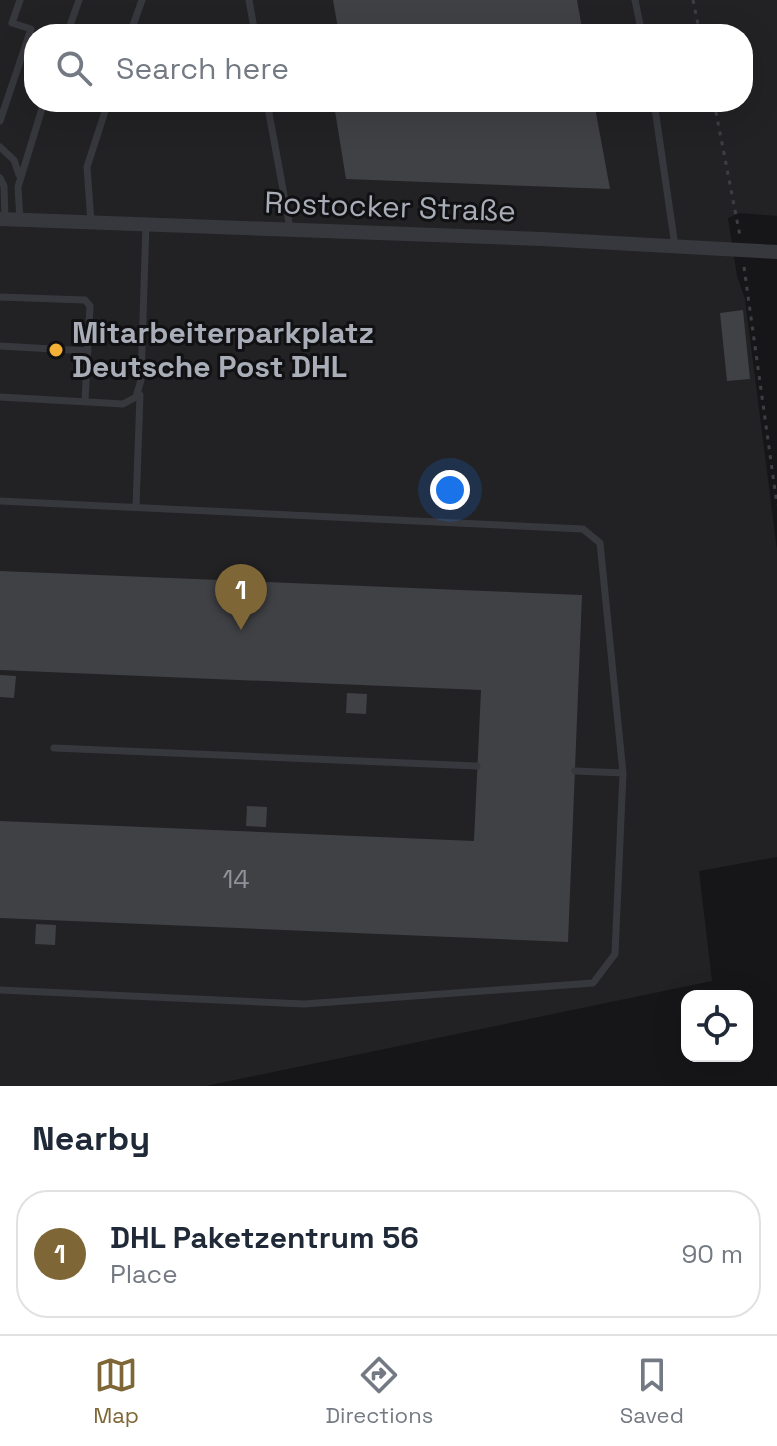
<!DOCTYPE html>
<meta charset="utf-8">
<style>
:root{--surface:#fff;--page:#f2f2f3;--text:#1f2937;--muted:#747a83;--line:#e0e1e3;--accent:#7e6636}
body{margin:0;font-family:"Space Grotesk",sans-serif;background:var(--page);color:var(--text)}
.controls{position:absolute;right:24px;bottom:24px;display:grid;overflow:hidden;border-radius:16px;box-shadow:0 8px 32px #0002}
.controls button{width:72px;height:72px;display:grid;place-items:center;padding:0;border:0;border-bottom:2px solid var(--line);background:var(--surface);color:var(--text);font:40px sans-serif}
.you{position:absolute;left:450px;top:490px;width:28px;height:28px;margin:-20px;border:6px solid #fff;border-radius:50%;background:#1a73e8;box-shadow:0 0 0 12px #1a73e833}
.badge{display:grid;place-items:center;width:52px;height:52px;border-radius:50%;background:var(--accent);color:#fff;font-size:26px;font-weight:700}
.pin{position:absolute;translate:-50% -66px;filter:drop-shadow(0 2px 4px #0008)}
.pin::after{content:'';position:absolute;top:42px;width:28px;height:24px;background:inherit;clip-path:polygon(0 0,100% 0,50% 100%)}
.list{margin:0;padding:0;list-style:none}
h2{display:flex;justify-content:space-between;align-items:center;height:104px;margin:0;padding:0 32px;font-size:34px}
h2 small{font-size:26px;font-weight:400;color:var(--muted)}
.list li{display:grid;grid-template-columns:52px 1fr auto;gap:24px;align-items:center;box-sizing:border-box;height:128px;margin:0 16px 16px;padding:0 16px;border:2px solid var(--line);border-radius:32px}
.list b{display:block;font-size:30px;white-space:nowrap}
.list p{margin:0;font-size:26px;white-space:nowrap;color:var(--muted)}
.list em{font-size:26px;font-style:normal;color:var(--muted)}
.icon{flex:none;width:44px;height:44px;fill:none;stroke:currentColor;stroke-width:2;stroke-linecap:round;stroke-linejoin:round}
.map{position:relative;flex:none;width:777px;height:1086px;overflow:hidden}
.search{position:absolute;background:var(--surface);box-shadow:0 8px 32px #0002;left:24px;right:24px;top:24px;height:88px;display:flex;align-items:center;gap:20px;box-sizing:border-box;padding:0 28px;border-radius:32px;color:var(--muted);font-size:30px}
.sheet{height:248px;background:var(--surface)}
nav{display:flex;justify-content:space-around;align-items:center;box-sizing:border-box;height:112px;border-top:2px solid var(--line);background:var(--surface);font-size:22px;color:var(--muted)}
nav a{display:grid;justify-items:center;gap:4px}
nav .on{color:var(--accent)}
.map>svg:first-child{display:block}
.built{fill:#222225;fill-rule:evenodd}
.building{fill:#404145}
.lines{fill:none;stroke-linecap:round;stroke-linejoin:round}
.path{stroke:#3d3f44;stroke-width:3;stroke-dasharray:4 6;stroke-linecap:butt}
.lane{stroke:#37383d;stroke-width:7}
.street{stroke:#37383d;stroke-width:14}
.poi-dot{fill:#f2b134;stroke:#111113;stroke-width:3}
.labels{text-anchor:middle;stroke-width:6;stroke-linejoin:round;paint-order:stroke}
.number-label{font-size:26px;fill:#8e929b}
.street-label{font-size:30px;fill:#a8adb8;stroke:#111113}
.poi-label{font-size:30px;font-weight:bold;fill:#a8adb8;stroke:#111113;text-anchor:start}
</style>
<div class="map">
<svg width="777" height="1086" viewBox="0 0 777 1086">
<rect width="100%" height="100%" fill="#161618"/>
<!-- built -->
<path class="built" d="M 0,0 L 777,0 L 777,216 L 740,213 L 728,218 L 737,276 L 745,299 L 777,550 L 777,857 L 699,871 L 712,981 L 206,1086 L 0,1086 ZM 34,34 L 743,34 L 743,102 L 34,102 Z"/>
<!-- building -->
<path class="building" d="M 333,0 L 577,0 L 583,34 L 339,34 Z
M 345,102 L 594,102 L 610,189 L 346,179 L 334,105 Z
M 743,310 L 750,379 L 727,381 L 720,313 Z
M 0,571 L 582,595 L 568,942 L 0,918 L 0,821 L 474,841 L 481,690 L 0,670 Z
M 0,675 L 16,676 L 14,698 L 0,697 Z
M 347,693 L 367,694 L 366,714 L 346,713 Z
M 247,806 L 267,807 L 266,827 L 246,826 Z
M 36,924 L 56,925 L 55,945 L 35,944 Z"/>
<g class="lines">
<!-- path -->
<path class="path" d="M 693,0 L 700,34
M 714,102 L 740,236
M 744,267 L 777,505"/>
<!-- lane -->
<path class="lane" d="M 249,0 L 255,34
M 635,0 L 642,34
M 67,34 L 79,0
M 130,34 L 142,0
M 267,102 L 290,228
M 654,102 L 675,246
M 0,121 L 31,29 L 12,23 L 20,0
M 0,147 L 14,160 L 19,175
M 0,178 L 4,186 L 5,219
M 20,220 L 18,187 L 44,102
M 91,222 L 87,167 L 108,102
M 0,297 L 85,300 L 90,306 L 85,401
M 0,346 L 88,351
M 0,397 L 123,404 L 136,397 L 141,380 L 146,224
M 0,501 L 583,529 L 600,543 L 623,773 L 615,954 L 593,983 L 304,1004 L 0,990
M 136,507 L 140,395
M 54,748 L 477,766
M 575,771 L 623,773"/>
<!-- street -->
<path class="street" d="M 0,219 L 542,239 L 777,252"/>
</g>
<!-- markers -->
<circle class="poi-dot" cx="56" cy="350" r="8"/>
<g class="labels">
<!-- number labels -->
<g class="number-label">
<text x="236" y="888">14</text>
</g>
<!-- street labels -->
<g class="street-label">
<text transform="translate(390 207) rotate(2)" y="10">Rostocker Straße</text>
</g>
<!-- poi labels -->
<g class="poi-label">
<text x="72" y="343">Mitarbeiterparkplatz<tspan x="72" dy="34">Deutsche Post DHL</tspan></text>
</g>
</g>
</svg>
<div class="controls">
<button><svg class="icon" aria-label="locate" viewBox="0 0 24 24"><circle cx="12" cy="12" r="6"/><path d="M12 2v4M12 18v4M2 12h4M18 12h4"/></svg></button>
</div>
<div class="you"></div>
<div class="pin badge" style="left:241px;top:630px">1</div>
<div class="search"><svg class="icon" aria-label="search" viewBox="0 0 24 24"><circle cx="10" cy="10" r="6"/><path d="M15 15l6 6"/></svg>Search here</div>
</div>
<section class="sheet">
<h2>Nearby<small></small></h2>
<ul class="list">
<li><span class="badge">1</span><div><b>DHL Paketzentrum 56</b><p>Place</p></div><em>90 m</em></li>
</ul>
</section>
<nav>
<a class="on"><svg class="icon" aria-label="map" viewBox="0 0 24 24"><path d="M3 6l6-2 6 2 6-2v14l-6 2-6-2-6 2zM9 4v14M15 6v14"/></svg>Map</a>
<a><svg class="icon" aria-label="directions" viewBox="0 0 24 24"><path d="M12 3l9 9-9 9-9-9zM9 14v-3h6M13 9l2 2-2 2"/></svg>Directions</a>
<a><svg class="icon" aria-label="saved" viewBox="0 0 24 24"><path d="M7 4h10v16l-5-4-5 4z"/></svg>Saved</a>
</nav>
